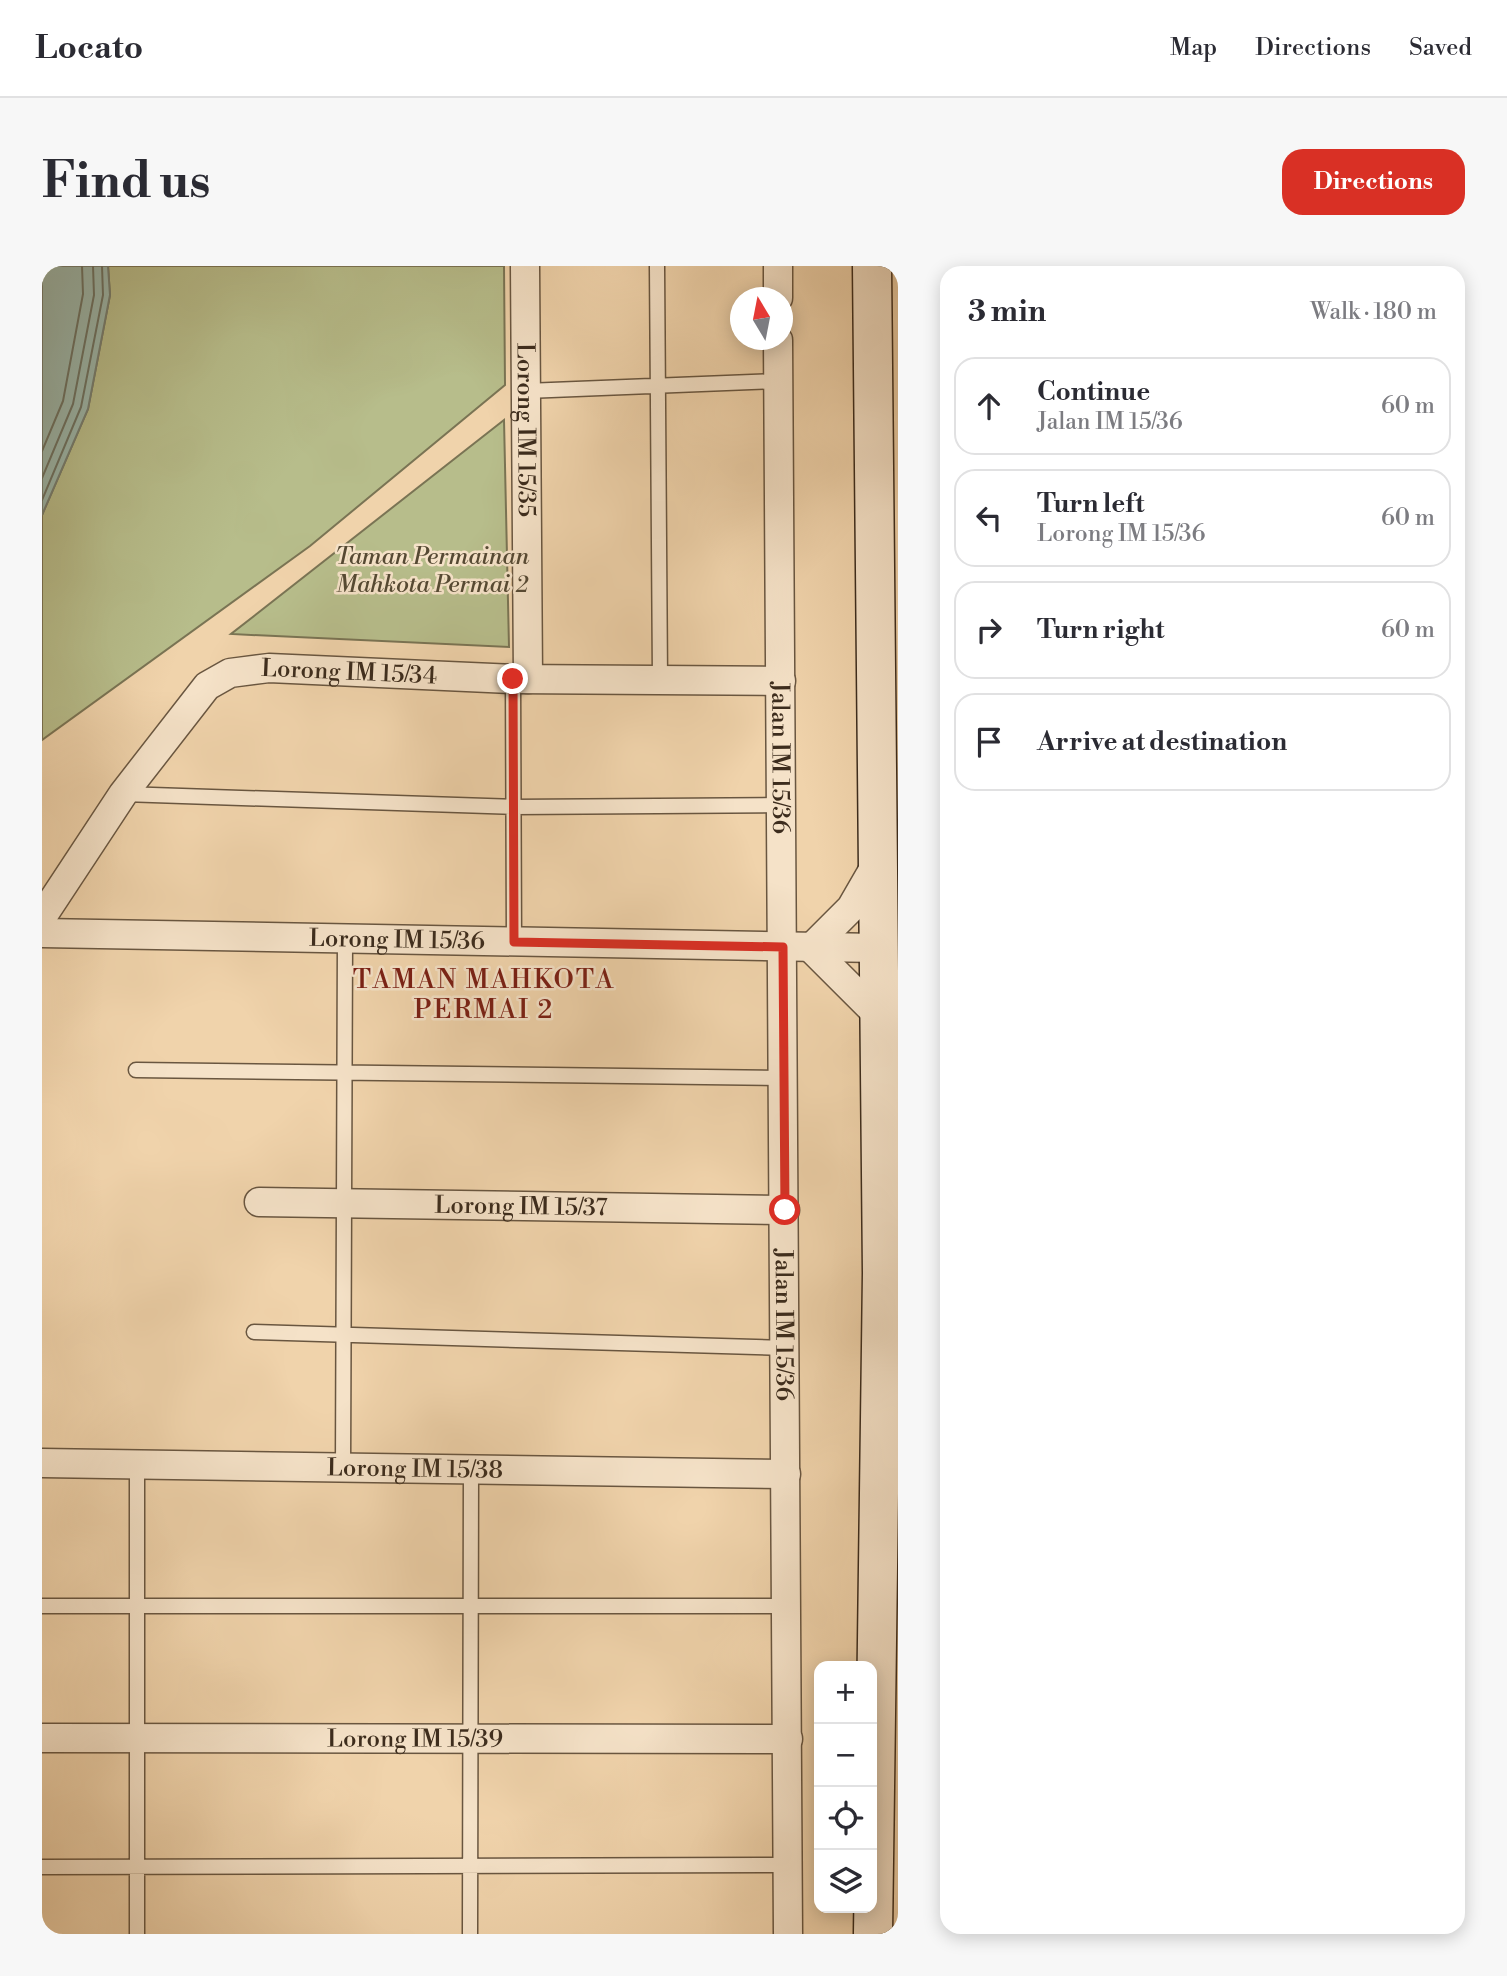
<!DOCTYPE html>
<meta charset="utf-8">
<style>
:root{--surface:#fff;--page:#f7f7f7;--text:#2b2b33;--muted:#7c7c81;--line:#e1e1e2;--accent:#d93025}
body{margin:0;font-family:"Libre Bodoni",serif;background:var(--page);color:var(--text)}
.controls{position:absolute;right:21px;bottom:21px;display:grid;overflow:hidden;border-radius:14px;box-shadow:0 4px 18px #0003}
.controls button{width:63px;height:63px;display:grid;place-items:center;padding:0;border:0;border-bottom:2px solid var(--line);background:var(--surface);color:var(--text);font:35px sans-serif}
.compass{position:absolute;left:688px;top:21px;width:63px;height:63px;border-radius:50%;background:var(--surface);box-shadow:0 4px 18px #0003;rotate:350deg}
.stop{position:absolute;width:21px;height:21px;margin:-16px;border:5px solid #d93025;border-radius:50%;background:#fff}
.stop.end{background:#d93025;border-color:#fff;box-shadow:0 2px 7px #0008}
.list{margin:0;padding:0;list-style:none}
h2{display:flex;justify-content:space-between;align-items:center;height:91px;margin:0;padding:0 28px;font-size:30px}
h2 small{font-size:23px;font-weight:400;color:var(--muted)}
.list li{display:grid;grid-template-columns:46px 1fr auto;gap:21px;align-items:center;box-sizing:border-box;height:98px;margin:0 14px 14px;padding:0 14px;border:2px solid var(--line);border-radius:21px}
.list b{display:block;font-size:26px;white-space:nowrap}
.list p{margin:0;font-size:23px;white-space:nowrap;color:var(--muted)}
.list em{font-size:23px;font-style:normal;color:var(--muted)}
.icon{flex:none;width:38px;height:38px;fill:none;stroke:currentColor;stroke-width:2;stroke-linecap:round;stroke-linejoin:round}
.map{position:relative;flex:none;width:856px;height:1668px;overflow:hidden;border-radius:21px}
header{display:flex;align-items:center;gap:42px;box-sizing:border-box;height:98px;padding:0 35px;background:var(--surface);border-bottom:2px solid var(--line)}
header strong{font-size:33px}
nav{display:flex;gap:38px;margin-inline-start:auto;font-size:24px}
.intro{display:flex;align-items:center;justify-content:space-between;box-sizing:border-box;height:168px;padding:0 42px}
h1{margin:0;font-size:49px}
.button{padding:18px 32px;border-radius:21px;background:var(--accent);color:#fff;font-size:24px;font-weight:700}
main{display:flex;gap:42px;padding:0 42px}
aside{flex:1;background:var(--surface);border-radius:21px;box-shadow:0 4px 18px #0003}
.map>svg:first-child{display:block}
.green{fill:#b7bd8b;stroke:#7a7454;stroke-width:2}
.water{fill:#9ab7ac;stroke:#747f73;stroke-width:2}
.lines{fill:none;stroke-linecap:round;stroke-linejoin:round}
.shore{stroke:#6b7264;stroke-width:2}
.lane-casing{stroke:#695640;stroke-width:17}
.street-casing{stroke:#695640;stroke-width:31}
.secondary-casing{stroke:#3c2c1d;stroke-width:41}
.lane{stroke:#f5e2c8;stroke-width:14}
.street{stroke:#f5e2c8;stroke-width:28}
.secondary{stroke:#f5e2c8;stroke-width:38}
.route{stroke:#d93025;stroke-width:9}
.labels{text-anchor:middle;stroke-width:5;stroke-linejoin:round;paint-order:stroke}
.street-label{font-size:24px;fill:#3c2c1d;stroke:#f5e2c8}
.park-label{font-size:24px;font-style:italic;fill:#554933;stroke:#f5e2c8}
.neighbourhood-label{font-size:26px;letter-spacing:2px;fill:#7a1f14;stroke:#f5e2c8}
</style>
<header>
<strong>Locato</strong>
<nav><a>Map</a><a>Directions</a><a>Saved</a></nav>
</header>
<div class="intro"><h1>Find us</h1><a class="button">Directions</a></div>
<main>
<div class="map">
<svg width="856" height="1668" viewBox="0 0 856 1668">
<rect width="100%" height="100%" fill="#f0d3ab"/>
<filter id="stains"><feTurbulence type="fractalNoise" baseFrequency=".00286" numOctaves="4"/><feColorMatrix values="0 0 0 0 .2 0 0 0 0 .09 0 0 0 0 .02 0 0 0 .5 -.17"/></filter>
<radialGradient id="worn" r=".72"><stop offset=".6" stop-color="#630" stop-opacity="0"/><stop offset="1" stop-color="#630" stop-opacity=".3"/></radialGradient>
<!-- green -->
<path class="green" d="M 66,0 L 462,0 L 463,119 L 268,280 L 0,474 L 0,249 L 46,143 L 68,29 Z
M 462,154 L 467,381 L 189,368 Z"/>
<!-- water -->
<path class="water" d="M 0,0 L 66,0 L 68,29 L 46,143 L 0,249 Z"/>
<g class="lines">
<!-- shore -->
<path class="shore" d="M 0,185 L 21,135 L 41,28 L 40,0
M 0,212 L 31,138 L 52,29 L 51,0
M 0,234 L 39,141 L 61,29 L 60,0"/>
<defs>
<path id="lane" d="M 615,0 L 618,414
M 484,125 L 737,115
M 471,413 L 472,676
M 81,528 L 472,541 L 740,539
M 94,804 L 742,812
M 212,1066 L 743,1082
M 95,1199 L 95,1668
M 301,1202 L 303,673
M 0,1340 L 745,1340
M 0,1601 L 747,1599
M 428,1668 L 429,1204"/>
<g id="street">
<path id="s1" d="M 483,0 L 486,413"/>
<path d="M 736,0 L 736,32"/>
<path id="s2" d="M 736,74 L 746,1668"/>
<path d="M 835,597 L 809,642 L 769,682 L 837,750"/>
<path id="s3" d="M 0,651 L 81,528 L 165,420 L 188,407 L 227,402 L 471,413 L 739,415"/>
<path id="s4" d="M 0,667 L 836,682"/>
<path id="s5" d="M 217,936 L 743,944"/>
<path id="s6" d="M 0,1197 L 744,1208"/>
<path id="s7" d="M 0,1472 L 746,1473"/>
</g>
<path id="secondary" d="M 830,0 L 840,1007 L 831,1668"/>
</defs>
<!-- lane casing -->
<use href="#lane" class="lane-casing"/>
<!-- street casing -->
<use href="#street" class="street-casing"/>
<!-- secondary casing -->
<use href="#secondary" class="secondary-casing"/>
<!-- lane -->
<use href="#lane" class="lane"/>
<!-- street -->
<use href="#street" class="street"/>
<!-- secondary -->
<use href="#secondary" class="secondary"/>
</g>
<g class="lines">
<!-- route -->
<path class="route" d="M 471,413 L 472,676 L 741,681 L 743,944"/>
</g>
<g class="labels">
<!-- street labels -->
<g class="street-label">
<text dy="8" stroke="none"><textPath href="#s1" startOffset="164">Lorong IM 15/35</textPath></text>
<text dy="8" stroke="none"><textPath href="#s3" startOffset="430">Lorong IM 15/34</textPath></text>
<text dy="8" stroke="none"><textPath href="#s2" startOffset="418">Jalan IM 15/36</textPath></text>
<text dy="8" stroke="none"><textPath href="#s4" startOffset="355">Lorong IM 15/36</textPath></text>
<text dy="8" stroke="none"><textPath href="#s5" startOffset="262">Lorong IM 15/37</textPath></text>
<text dy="8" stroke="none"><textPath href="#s2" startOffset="985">Jalan IM 15/36</textPath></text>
<text dy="8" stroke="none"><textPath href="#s6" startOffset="373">Lorong IM 15/38</textPath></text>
<text dy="8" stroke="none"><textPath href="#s7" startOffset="373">Lorong IM 15/39</textPath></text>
</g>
<!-- park labels -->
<g class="park-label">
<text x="390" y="298">Taman Permainan<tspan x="390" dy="28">Mahkota Permai 2</tspan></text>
</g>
<!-- neighbourhood labels -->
<g class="neighbourhood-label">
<text x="442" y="722">TAMAN MAHKOTA<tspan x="442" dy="30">PERMAI 2</tspan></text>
</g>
</g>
<rect width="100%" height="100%" filter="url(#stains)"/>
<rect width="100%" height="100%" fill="url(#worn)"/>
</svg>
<div class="controls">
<button>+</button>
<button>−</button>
<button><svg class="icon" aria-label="locate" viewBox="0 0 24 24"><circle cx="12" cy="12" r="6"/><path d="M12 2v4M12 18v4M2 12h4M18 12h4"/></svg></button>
<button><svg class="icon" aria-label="layers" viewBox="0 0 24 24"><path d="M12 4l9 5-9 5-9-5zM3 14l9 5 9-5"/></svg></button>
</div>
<svg class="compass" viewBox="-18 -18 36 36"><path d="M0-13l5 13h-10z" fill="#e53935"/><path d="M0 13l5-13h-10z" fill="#7c7c81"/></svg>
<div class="stop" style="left:743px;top:944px"></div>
<div class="stop end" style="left:471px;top:413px"></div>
</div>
<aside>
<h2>3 min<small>Walk · 180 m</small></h2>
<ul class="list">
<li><svg class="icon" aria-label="ahead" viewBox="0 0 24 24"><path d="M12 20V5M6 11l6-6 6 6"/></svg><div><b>Continue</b><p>Jalan IM 15/36</p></div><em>60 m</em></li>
<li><svg class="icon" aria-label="left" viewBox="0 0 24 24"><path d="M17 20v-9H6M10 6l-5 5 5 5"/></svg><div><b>Turn left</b><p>Lorong IM 15/36</p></div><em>60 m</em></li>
<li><svg class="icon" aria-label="right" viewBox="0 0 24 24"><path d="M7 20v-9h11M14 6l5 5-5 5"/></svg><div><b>Turn right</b></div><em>60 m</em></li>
<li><svg class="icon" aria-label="arrive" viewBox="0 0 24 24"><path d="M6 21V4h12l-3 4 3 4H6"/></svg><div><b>Arrive at destination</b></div></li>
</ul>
</aside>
</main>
